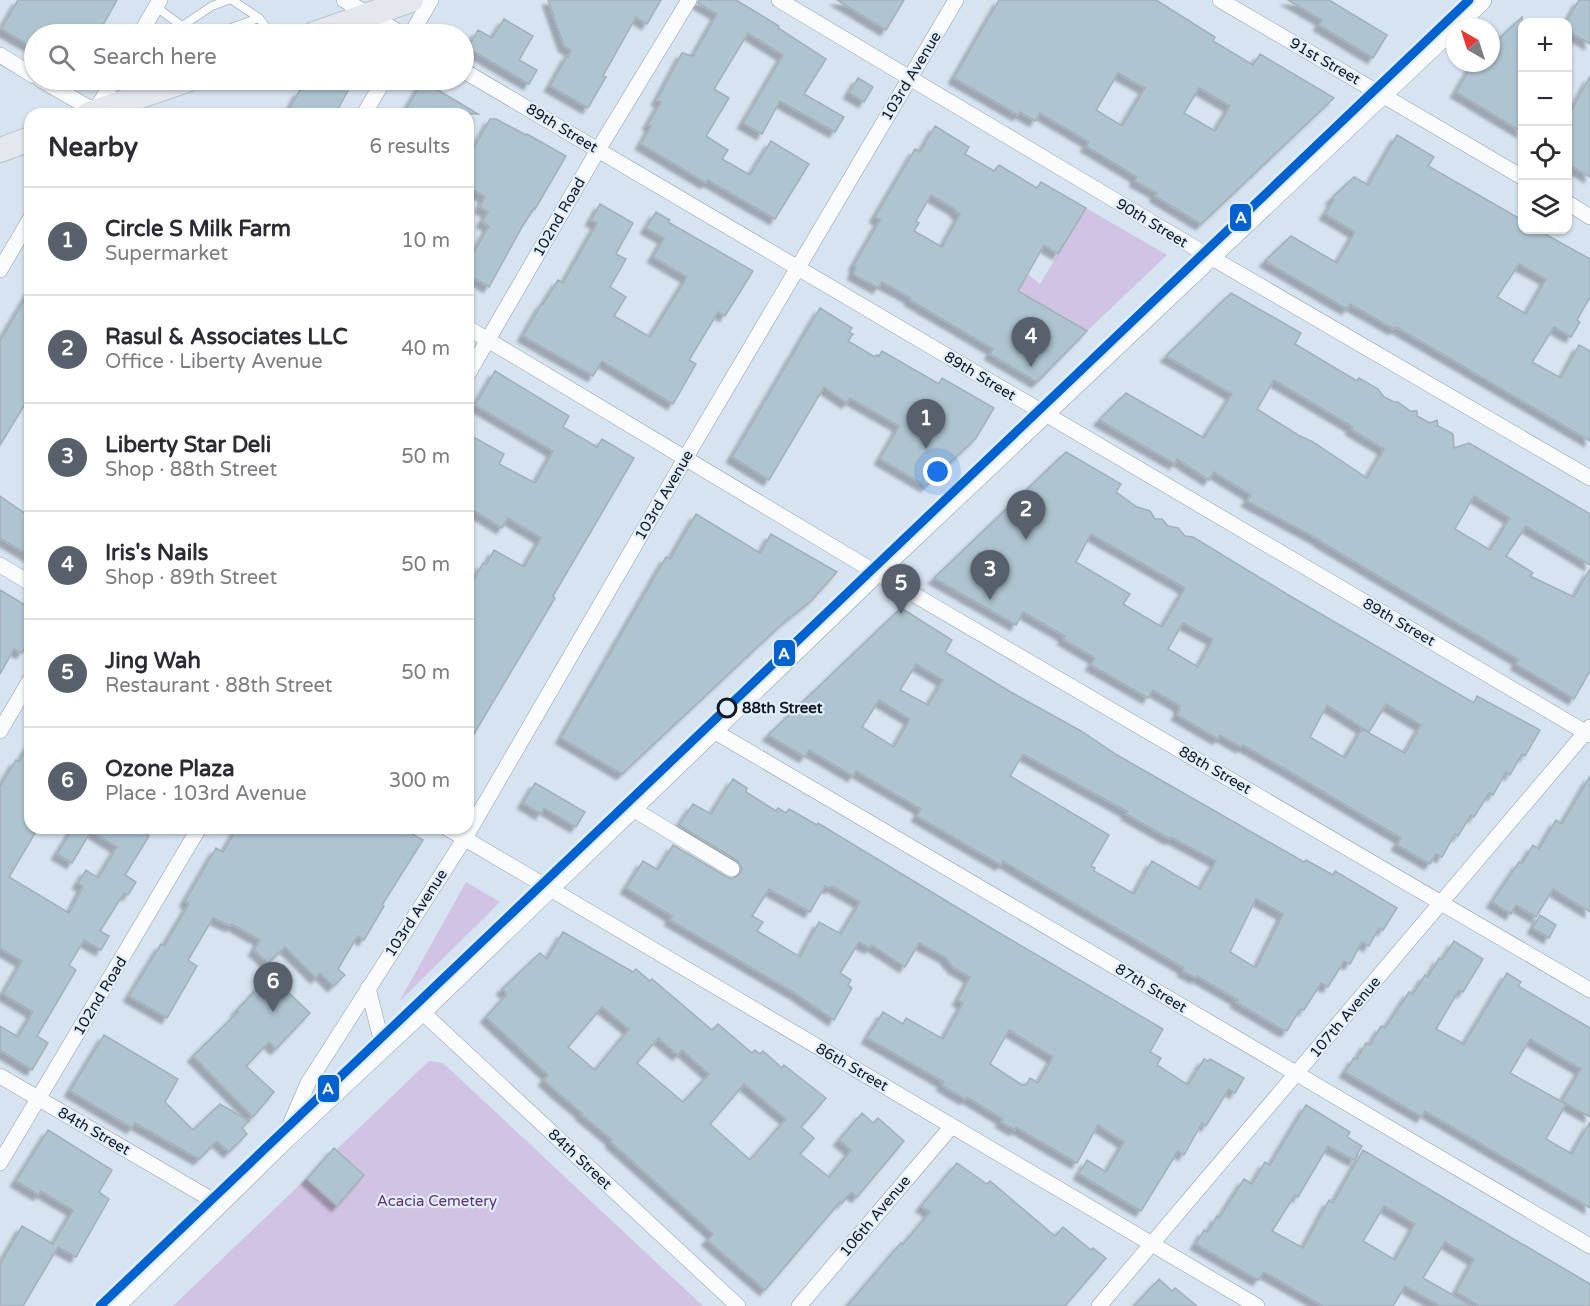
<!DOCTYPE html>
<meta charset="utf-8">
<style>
:root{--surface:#fff;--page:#f2f2f3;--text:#2b2b33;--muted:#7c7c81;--line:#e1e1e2;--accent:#57606b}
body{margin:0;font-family:"Varela Round",sans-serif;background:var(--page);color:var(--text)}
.controls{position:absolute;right:18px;top:18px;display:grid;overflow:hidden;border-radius:12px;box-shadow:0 2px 4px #0004}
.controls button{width:54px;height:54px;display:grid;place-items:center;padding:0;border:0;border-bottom:2px solid var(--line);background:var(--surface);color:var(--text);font:30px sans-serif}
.compass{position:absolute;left:1446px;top:18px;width:54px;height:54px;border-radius:50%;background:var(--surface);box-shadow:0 2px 4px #0004;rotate:321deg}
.you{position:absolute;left:938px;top:472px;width:21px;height:21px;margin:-15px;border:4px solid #fff;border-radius:50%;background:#1a73e8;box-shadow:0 0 0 9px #1a73e833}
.badge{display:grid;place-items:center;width:39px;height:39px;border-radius:50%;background:var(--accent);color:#fff;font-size:20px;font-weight:700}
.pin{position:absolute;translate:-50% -50px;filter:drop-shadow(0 2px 3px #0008)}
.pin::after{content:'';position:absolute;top:32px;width:21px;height:18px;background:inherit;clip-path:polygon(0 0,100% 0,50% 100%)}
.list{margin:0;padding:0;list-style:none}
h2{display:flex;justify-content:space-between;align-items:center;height:78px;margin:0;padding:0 24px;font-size:26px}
h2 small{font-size:20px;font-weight:400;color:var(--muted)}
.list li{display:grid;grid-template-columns:39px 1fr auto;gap:18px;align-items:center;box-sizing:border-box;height:108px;padding:0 24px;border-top:2px solid var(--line)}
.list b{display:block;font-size:22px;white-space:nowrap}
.list p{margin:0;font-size:20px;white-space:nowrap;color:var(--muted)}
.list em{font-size:20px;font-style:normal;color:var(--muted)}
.icon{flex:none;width:33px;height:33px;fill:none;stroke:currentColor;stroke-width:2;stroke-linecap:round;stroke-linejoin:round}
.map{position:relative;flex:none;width:1590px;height:1306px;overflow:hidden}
.search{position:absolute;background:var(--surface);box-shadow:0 2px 4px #0004;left:24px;top:24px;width:450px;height:66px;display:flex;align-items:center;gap:15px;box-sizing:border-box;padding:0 21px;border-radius:33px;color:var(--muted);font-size:22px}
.panel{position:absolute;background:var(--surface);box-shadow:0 2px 4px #0004;left:24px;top:108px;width:450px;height:726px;border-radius:18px}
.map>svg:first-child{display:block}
.green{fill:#d0c3e4}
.building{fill:#aec5d1;stroke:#a3b0b8;stroke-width:1.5;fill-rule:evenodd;filter:url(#shadow)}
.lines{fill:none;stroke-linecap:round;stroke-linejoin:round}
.lane-casing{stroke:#939da7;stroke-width:9}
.street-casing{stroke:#939da7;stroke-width:16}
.secondary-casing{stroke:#939da7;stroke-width:22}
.primary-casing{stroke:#bdc2c9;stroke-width:26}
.lane{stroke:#f9fbfd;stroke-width:8}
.street{stroke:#f9fbfd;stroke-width:15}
.secondary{stroke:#f9fbfd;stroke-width:21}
.primary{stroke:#e5e7ef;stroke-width:24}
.metro-1-casing{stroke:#e1eefd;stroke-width:14}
.metro-1{stroke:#0062cf;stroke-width:9}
.stop-dot{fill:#e1eefd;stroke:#121a23;stroke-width:3}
.labels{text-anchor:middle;stroke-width:4.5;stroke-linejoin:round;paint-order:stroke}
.street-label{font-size:15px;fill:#121a23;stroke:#e1eefd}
.stop-label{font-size:15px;font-weight:bold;fill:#121a23;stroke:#e1eefd;text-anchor:start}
.park-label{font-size:15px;fill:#633177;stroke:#e1eefd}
.line-badge{stroke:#e1eefd;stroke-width:2}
.badge-label{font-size:16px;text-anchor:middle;font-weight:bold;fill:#fff}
</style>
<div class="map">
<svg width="1590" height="1306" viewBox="0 0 1590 1306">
<defs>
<filter id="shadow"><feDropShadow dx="-5.5" dy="5.5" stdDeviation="1.5" flood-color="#0004"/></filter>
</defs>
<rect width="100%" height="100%" fill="#d6e3f0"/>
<!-- green -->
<path class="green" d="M 1086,208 L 1167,255 L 1087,331 L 1018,291 L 1028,274 L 1040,284 Z
M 466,882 L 500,902 L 399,1002 Z
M 429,1061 L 443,1063 L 703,1306 L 173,1306 Z"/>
<!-- building -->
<path class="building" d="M 18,0 L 117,0 L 98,34 L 34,34 L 34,48 L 1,29 Z
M 548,0 L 661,0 L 647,24 L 636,17 L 603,76 L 606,77 L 588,108 L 550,86 L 567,56 L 568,57 L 571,50 L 564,46 Z
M 699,0 L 736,0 L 779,26 L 778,28 L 826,59 L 804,94 L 844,117 L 835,132 L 780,101 L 762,134 L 743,123 L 783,55 L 748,33 L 714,89 L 729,98 L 706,136 L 728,150 L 722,159 L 750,175 L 771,141 L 809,164 L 775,219 L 708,180 L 706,183 L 641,144 L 651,126 L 648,124 L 661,102 L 657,100 L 682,53 L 693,56 L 717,14 L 698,3 Z
M 837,0 L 904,0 L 886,30 Z
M 999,0 L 1156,0 L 1215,37 L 1213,41 L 1253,65 L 1260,54 L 1334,98 L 1201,224 L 1155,196 L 1157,193 L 1135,181 L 1137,177 L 1086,146 L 1089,142 L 1040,113 L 1035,121 L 1020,112 L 1018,115 L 954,78 ZM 1118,73 L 1145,88 L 1122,126 L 1096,110 ZM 1199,88 L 1230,106 L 1215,131 L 1184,113 Z
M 1288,0 L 1329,0 L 1387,35 L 1373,58 L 1319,25 L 1322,20 Z
M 1579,0 L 1590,0 L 1590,44 L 1568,31 L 1568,19 Z
M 1522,17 L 1522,132 L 1456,92 L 1473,63 L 1491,63 L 1491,46 Z
M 504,19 L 533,36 L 519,60 L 537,70 L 529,84 L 468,48 L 478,30 L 492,38 Z
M 1590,76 L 1590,177 L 1568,164 L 1568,117 Z
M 858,78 L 873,87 L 864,102 L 849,93 Z
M 333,80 L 349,89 L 335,114 L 287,114 L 299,91 Z
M 423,81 L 478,114 L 403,114 Z
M 490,119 L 496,119 L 526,135 L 527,134 L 566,156 L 535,209 L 534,208 L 522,227 L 489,287 L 468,274 L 468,262 L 489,226 L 482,222 L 488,212 L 480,207 L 485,197 L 468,186 L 468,159 Z
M 935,126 L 969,147 L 965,154 L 994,171 L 999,165 L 1037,188 L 1041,182 L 1086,208 L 1058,254 L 1044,245 L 1018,291 L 1087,331 L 1037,382 L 990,354 L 993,349 L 910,300 L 911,298 L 882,282 L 878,288 L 853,274 L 856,267 L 854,265 L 880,220 L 875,217 L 915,149 L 920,152 ZM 931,195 L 956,210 L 956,212 L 960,214 L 942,247 L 914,231 L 919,223 L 916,221 Z
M 1397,135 L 1434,157 L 1428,166 L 1522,220 L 1522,230 L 1538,230 L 1590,259 L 1590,297 L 1577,320 L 1580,322 L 1571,337 L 1554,327 L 1532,362 L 1561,378 L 1579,345 L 1590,351 L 1590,441 L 1422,342 L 1396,327 L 1394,329 L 1350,304 L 1347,309 L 1265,261 L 1291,236 L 1337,263 L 1355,232 L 1325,214 L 1334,200 L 1331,199 L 1354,177 L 1368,185 ZM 1519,264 L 1546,279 L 1526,314 L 1497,297 Z
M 600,204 L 633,223 L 616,254 L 626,259 L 610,287 L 626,297 L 614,316 L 650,337 L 687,277 L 653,257 L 664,238 L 646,228 L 656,212 L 670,220 L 668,222 L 753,271 L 725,316 L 718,312 L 689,360 L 696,364 L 673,404 L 602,361 L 593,376 L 523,336 L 542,303 L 543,304 L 558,280 L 563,283 L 597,223 L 591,220 Z
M 30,290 L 30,396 L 0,445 L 0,341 Z
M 1231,293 L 1301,333 L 1295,344 L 1357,381 L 1359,378 L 1378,389 L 1384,397 L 1394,402 L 1398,402 L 1410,411 L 1417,411 L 1417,416 L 1430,423 L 1437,420 L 1438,426 L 1453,434 L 1454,448 L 1469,443 L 1590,514 L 1590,565 L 1526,526 L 1506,556 L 1533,573 L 1530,576 L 1574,597 L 1590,569 L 1590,671 L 1574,699 L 1516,664 L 1519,660 L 1320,541 L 1320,540 L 1247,501 L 1251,495 L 1214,472 L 1209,480 L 1177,459 L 1175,464 L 1099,420 L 1126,393 L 1204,438 L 1232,394 L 1166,356 ZM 1274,380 L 1353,427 L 1351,429 L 1384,449 L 1367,478 L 1313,442 L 1298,435 L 1257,409 ZM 1474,496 L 1510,518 L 1490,550 L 1455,529 Z
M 820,308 L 852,328 L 849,332 L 853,334 L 848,341 L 875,357 L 877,355 L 879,356 L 882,351 L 939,384 L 942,378 L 994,408 L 976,438 L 926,486 L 880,459 L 899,426 L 850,398 L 847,403 L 824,387 L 769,480 L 732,457 Z
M 495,371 L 569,416 L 563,427 L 597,447 L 602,439 L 634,458 L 553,596 L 555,598 L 468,744 L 468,591 L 483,563 L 486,565 L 494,550 L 524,567 L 541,538 L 508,518 L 502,528 L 468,507 L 468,434 L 504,454 L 499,464 L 535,483 L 553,451 L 475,405 Z
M 1066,452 L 1121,484 L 1116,492 L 1137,507 L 1150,511 L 1155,519 L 1162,519 L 1168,526 L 1178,528 L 1185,536 L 1193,537 L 1290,596 L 1474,703 L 1477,696 L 1540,730 L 1525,756 L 1522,754 L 1510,775 L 1506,772 L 1493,795 L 1489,793 L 1474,817 L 1471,815 L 1458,836 L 1455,834 L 1442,857 L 1436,854 L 1430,864 L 1397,845 L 1401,838 L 1287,770 L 1243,745 L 1241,747 L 1220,735 L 1218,739 L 1177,715 L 1180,709 L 1179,708 L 1180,706 L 1153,690 L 1148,698 L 1091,665 L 1095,658 L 1063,639 L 1065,636 L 1023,612 L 1016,625 L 934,578 ZM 1091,534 L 1185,588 L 1162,627 L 1123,604 L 1130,594 L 1076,562 ZM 1183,623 L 1213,639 L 1198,667 L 1168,649 ZM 1386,704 L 1421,725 L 1405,753 L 1362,729 L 1345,758 L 1310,737 L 1327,705 L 1369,732 Z
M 0,496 L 30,517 L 30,556 L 0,538 Z
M 696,514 L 760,553 L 771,534 L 837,572 L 812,600 L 783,623 L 622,774 L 561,738 L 666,557 L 670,559 Z
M 0,590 L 30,608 L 30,639 L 22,653 L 14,649 L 0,674 Z
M 901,608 L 952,640 L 945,652 L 1009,691 L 1081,731 L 1117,755 L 1304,862 L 1306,860 L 1333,875 L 1335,871 L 1397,908 L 1383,930 L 1379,928 L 1369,946 L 1362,942 L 1350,964 L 1344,961 L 1328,987 L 1321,983 L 1304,1010 L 1300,1009 L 1287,1031 L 1283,1030 L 1236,1002 L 1238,1000 L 1197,976 L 1196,978 L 1183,971 L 1184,968 L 1026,875 L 1003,861 L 1001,865 L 917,816 L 921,809 L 856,771 L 853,776 L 809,750 L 805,757 L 768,735 ZM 916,664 L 943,680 L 928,705 L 900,690 ZM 879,700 L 910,719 L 894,747 L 862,727 ZM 1023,754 L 1128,812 L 1126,814 L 1170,839 L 1171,837 L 1216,861 L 1200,889 L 1152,861 L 1134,894 L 1094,871 L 1095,868 L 1091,866 L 1109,835 L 1010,776 ZM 1256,899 L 1283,914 L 1256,968 L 1230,952 Z
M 30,743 L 30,828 L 38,828 L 9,877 L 69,913 L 83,886 L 78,883 L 86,870 L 98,878 L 117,847 L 91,831 L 72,863 L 57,854 L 73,828 L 152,828 L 147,835 L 149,836 L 125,875 L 136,882 L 128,895 L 124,893 L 100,931 L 109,936 L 101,950 L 84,940 L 69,965 L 76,970 L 37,1036 L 48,1043 L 32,1070 L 0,1050 L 0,1026 L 18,1037 L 33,1012 L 3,994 L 22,961 L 0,948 L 0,786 L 16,760 L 19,762 Z
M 1590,776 L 1590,912 L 1553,889 L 1536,917 L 1516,905 L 1511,914 L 1492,902 L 1519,862 L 1522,864 L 1533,845 L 1539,849 L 1556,820 L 1562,824 Z
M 733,779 L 747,788 L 746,792 L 776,811 L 778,808 L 786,813 L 789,809 L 817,825 L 818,823 L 991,928 L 1163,1029 L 1150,1052 L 1161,1058 L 1157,1065 L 1188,1085 L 1204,1059 L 1208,1061 L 1210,1059 L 1244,1078 L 1235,1093 L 1229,1089 L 1206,1126 L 1202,1123 L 1184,1155 L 1178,1151 L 1141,1211 L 1079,1174 L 1087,1160 L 1106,1172 L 1124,1142 L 1098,1125 L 1077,1163 L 1016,1127 L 1015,1130 L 1001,1122 L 1003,1119 L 967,1097 L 965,1099 L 942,1085 L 944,1082 L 867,1038 L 883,1012 L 903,1024 L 906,1018 L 943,1039 L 963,1003 L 958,1000 L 970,977 L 954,968 L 945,957 L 919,943 L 905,967 L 872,945 L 870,948 L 859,942 L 840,973 L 851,980 L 848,985 L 852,988 L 834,1020 L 793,992 L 670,920 L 672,916 L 626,888 L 643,861 L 658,870 L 673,845 L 727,877 L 732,879 L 740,874 L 742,869 L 738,861 L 679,825 L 693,804 L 711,814 ZM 825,886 L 830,888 L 832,886 L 860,902 L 841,934 L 819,922 L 800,957 L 757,931 L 763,922 L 752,916 L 769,889 L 810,912 ZM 1009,1030 L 1053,1057 L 1038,1083 L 1030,1078 L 1026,1085 L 1022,1085 L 990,1064 Z
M 535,783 L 585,812 L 576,827 L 544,808 L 541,814 L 523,803 Z
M 237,828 L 402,828 L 423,840 L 382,905 L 384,906 L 364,940 L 358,936 L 355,940 L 338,969 L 345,975 L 333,986 L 320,973 L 316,978 L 285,947 L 268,963 L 254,950 L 260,940 L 232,924 L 231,926 L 213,918 L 188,960 L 197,966 L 167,1018 L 129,996 L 161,944 L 164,946 L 189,904 L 185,901 L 216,848 L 223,852 Z
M 1540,915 L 1556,925 L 1549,938 L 1533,928 Z
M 563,932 L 633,972 L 636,969 L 650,981 L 652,979 L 712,1030 L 718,1024 L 752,1053 L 755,1050 L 760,1054 L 763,1051 L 782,1068 L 784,1065 L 826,1098 L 801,1127 L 814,1138 L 800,1154 L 829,1177 L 851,1150 L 839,1140 L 862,1113 L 873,1123 L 878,1118 L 904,1141 L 857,1197 L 851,1192 L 842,1203 L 840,1202 L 765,1290 L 707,1240 L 713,1234 L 611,1142 L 612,1140 L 581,1114 L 582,1113 L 558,1093 L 544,1080 L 548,1075 L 486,1017 L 507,994 L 502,989 L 540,953 L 547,959 ZM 602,1007 L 629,1029 L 595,1070 L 568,1047 ZM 658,1038 L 678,1055 L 682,1050 L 709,1074 L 683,1102 L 637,1063 ZM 744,1084 L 786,1119 L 750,1160 L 710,1124 Z
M 1454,941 L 1483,959 L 1463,992 L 1459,990 L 1436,1029 L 1464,1044 L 1507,973 L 1521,982 L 1518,986 L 1590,1028 L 1590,1117 L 1562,1101 L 1581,1069 L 1530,1039 L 1510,1073 L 1566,1104 L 1546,1139 L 1572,1154 L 1590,1122 L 1590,1208 L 1425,1111 L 1422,1117 L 1345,1072 L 1354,1058 L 1357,1059 L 1366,1043 L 1370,1045 L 1381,1026 L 1385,1028 L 1409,992 L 1413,994 L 1425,975 L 1428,977 L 1439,958 L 1442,960 Z
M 270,975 L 310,1013 L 276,1049 L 269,1042 L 246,1066 L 274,1092 L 253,1117 L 193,1056 L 238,1012 L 236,1011 Z
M 104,1035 L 178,1079 L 165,1102 L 193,1130 L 220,1104 L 249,1121 L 242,1128 L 247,1134 L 229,1152 L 217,1141 L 199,1159 L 135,1123 L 132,1128 L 70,1091 Z
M 1306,1105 L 1350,1132 L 1347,1137 L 1362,1146 L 1354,1160 L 1328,1146 L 1298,1197 L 1295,1195 L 1272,1231 L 1303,1248 L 1329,1200 L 1333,1203 L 1363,1150 L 1590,1284 L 1590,1306 L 1479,1306 L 1456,1292 L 1474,1259 L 1445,1242 L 1423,1278 L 1472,1306 L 1440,1306 L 1405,1286 L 1393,1306 L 1323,1306 L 1264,1272 L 1258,1280 L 1196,1244 L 1204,1230 L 1208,1232 L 1217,1216 L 1219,1218 L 1244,1179 L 1252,1184 L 1265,1162 L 1270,1165 ZM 1384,1206 L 1415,1224 L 1395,1260 L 1363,1241 Z
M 48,1130 L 112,1170 L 99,1192 L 109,1199 L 76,1257 L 58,1247 L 23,1306 L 0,1306 L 0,1264 L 22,1226 L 53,1244 L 73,1210 L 41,1191 L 39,1195 L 16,1181 Z
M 334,1148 L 364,1175 L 337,1206 L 307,1179 Z
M 957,1163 L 987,1184 L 990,1181 L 1055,1236 L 1063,1227 L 1091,1250 L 1093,1248 L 1106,1258 L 1065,1306 L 847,1306 L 901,1243 L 903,1244 L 930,1212 L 921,1206 Z
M 1159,1279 L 1172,1291 L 1175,1288 L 1197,1306 L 1134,1306 Z"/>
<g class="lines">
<defs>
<path id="lane" d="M 232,0 L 259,18
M 156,7 L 182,26 L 184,34
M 182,26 L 212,6 L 228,0
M 214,34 L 259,18 L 271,34"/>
<path id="street" d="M 344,0 L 402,34
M 779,0 L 1190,245 L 1590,478
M 1220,0 L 1522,177
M 140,34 L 160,0
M 411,34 L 431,0
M 0,55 L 34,76
M 464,71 L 1590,735
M 41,80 L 100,114
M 94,113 L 114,80
M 364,114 L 384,80
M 1568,203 L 1590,217
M 0,270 L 30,219
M 468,328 L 860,563 L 1590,990
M 468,374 L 598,150 L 689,0
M 0,565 L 30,583
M 712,730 L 1590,1246
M 0,731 L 30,680
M 631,808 L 732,869
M 447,828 L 1257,1306
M 368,988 L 383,1047
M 421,1011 L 738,1306
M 0,1076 L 219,1204
M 286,1134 L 308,1083 L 465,838 L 686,457 L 956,0
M 0,1163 L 199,828
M 799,1306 L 952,1126
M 1099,1306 L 1590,727"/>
<path id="secondary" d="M 114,1306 L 284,1139 L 421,1011 L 877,571 L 1481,0"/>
<path id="primary" d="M 314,34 L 411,0
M 89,114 L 187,80
M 0,150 L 30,139"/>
</defs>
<!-- lane casing -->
<use href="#lane" class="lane-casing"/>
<!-- street casing -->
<use href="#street" class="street-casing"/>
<!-- secondary casing -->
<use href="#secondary" class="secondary-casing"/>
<!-- primary casing -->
<use href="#primary" class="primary-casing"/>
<!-- lane -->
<use href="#lane" class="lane"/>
<!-- street -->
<use href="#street" class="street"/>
<!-- secondary -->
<use href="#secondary" class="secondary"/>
<!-- primary -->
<use href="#primary" class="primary"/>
<defs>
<path id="metro-1" d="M 100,1306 L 1469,0"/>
</defs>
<!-- metro-1 casing -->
<use href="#metro-1" class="metro-1-casing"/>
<!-- metro-1 -->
<use href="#metro-1" class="metro-1"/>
</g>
<!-- markers -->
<circle class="stop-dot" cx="727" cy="708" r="9"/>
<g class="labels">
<!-- street labels -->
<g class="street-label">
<text transform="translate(1325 61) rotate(30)" y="5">91st Street</text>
<text transform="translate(911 76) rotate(-59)" y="5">103rd Avenue</text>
<text transform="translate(562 128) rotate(31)" y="5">89th Street</text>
<text transform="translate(559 217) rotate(-60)" y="5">102nd Road</text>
<text transform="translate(1152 223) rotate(31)" y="5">90th Street</text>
<text transform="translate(980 376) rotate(31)" y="5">89th Street</text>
<text transform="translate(664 495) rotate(-60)" y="5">103rd Avenue</text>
<text transform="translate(1399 622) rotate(30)" y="5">89th Street</text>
<text transform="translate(1215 770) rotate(30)" y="5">88th Street</text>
<text transform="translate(416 913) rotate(-57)" y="5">103rd Avenue</text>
<text transform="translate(1151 988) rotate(31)" y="5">87th Street</text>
<text transform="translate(100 996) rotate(-59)" y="5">102nd Road</text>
<text transform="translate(1345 1017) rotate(-50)" y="5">107th Avenue</text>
<text transform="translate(852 1067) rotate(30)" y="5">86th Street</text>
<text transform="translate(94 1131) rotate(30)" y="5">84th Street</text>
<text transform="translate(580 1159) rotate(43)" y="5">84th Street</text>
<text transform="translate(875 1216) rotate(-50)" y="5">106th Avenue</text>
</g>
<!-- stop labels -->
<g class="stop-label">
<text x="742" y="713">88th Street</text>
</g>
<!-- park labels -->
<g class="park-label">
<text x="437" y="1206">Acacia Cemetery</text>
</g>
</g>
<g class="line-badge">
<rect x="1229" y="203" width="23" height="29" rx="6" fill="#0062cf"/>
<rect x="773" y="639" width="23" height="28" rx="6" fill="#0062cf"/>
<rect x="317" y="1074" width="23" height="29" rx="6" fill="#0062cf"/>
</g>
<g class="badge-label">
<text x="1241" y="223">A</text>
<text x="784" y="659">A</text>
<text x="328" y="1094">A</text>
</g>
</svg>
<div class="controls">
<button>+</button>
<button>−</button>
<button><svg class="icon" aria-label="locate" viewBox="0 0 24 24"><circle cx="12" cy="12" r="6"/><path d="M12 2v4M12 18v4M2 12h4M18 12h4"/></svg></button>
<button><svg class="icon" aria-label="layers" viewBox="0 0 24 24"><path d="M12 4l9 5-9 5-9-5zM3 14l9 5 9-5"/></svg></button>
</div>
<svg class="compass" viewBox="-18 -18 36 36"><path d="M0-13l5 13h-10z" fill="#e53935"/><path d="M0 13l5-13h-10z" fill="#7c7c81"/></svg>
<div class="you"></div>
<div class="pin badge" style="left:926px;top:449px">1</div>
<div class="pin badge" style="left:1026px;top:540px">2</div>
<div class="pin badge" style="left:990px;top:600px">3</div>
<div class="pin badge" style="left:1031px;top:367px">4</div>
<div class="pin badge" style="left:901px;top:614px">5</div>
<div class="pin badge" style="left:273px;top:1012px">6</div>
<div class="search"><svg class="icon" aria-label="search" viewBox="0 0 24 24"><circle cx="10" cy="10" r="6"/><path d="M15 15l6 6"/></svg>Search here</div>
<section class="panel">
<h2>Nearby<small>6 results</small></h2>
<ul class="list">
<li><span class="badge">1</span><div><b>Circle S Milk Farm</b><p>Supermarket</p></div><em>10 m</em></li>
<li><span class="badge">2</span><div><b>Rasul &amp; Associates LLC</b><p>Office · Liberty Avenue</p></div><em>40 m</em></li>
<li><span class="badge">3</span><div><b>Liberty Star Deli</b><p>Shop · 88th Street</p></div><em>50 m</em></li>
<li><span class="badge">4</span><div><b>Iris's Nails</b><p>Shop · 89th Street</p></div><em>50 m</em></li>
<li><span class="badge">5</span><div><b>Jing Wah</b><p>Restaurant · 88th Street</p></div><em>50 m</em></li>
<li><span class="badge">6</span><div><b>Ozone Plaza</b><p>Place · 103rd Avenue</p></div><em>300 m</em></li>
</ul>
</section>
</div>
